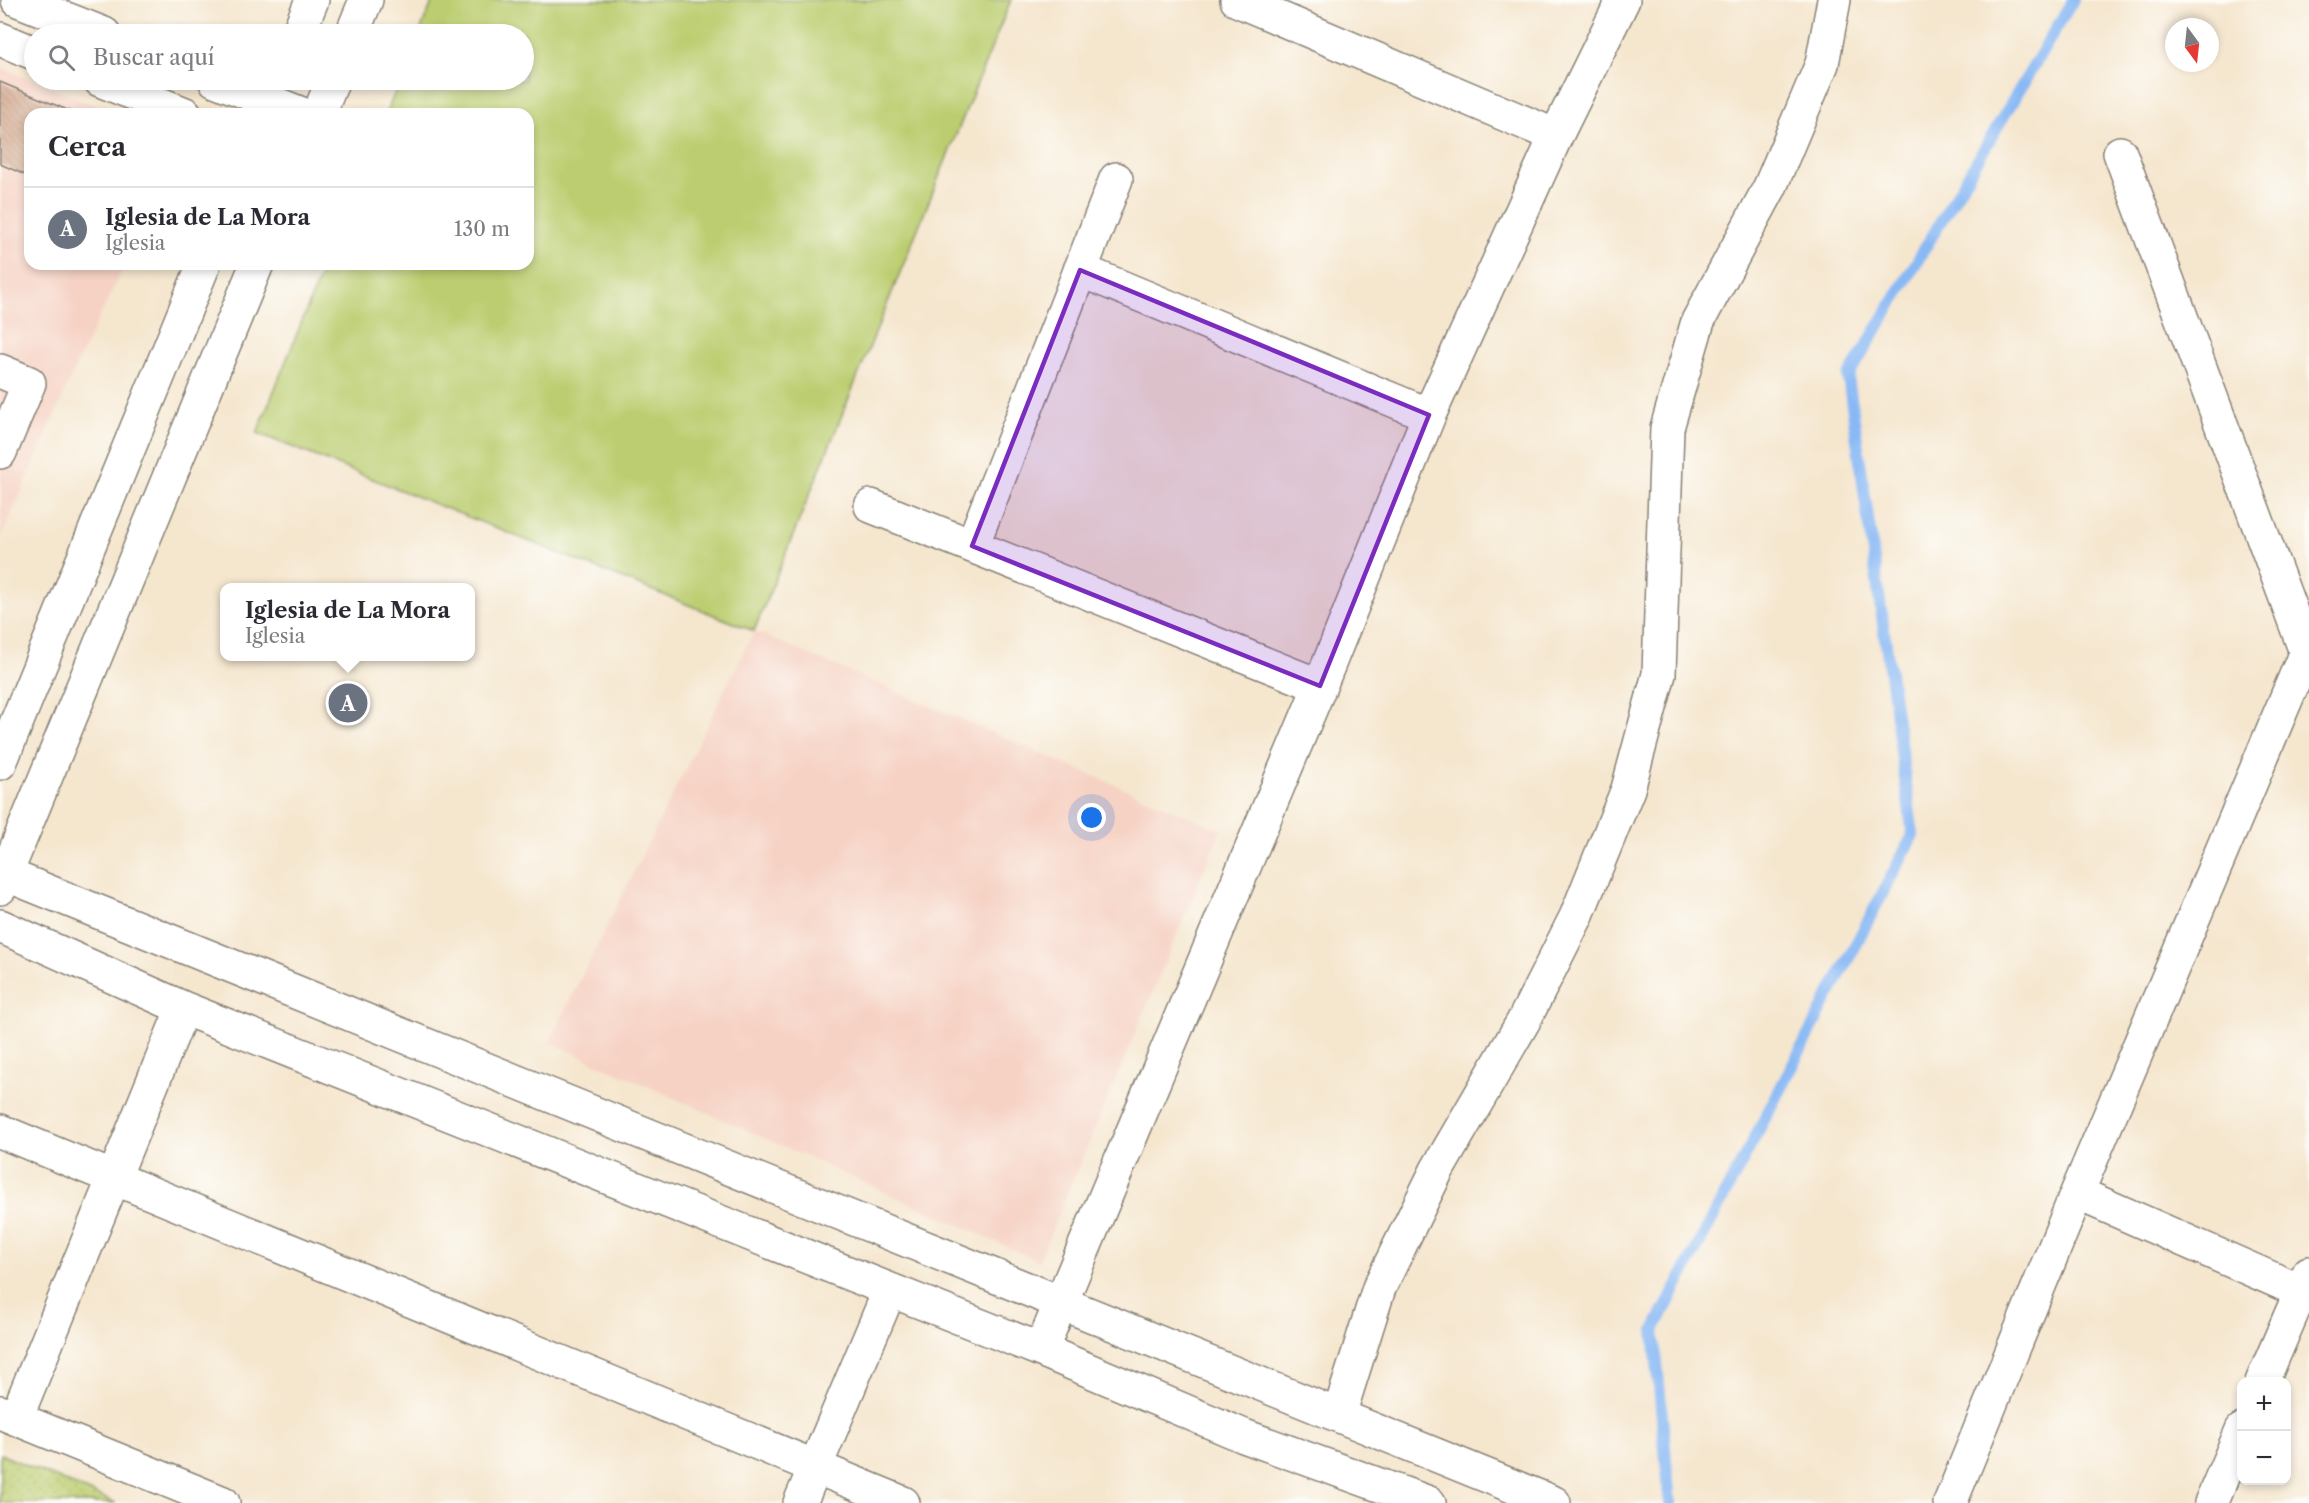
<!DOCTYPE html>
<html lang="es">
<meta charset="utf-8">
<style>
:root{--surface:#fff;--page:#f7f7f7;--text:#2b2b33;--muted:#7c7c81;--line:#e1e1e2;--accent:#b5179e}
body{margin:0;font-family:"Libre Caslon Text",serif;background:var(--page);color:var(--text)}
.controls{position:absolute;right:18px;bottom:18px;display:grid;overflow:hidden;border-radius:12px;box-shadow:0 3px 9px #0003}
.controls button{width:54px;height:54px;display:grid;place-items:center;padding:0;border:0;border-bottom:2px solid var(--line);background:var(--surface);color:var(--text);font:30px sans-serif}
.compass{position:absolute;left:2165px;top:18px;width:54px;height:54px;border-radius:50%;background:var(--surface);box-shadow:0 3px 9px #0003;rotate:165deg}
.you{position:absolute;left:1092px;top:818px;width:21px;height:21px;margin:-15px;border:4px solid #fff;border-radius:50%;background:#1a73e8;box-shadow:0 0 0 9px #1a73e833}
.badge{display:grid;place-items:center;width:39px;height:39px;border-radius:50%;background:var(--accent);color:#fff;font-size:20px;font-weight:700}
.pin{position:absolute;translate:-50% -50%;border:3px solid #fff;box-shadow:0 2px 6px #0006}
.popup{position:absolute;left:220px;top:583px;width:255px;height:78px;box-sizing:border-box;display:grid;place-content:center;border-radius:12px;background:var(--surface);filter:drop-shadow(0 2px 4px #0005);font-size:20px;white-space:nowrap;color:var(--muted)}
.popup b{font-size:22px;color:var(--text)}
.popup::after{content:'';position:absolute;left:50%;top:100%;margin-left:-12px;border:12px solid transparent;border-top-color:var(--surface)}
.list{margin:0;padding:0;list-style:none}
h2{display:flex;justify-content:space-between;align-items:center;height:78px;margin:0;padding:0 24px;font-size:26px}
h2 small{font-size:20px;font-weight:400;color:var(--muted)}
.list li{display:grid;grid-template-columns:39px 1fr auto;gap:18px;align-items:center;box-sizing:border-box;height:84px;padding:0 24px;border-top:2px solid var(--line)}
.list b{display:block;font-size:22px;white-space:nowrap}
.list p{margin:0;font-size:20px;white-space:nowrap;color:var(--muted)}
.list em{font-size:20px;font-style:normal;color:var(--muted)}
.icon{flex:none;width:33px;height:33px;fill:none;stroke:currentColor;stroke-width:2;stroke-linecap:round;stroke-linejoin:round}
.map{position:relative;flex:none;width:2309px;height:1503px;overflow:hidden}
.search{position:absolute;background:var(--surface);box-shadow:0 3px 9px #0003;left:24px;top:24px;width:510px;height:66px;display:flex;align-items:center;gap:15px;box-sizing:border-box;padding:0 21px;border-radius:33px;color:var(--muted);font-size:22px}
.panel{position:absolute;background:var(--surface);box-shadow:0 3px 9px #0003;left:24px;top:108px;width:510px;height:162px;border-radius:18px}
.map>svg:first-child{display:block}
.built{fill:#f6d2c4}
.grass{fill:#bbcd70;stroke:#6c7446;stroke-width:1.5}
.park{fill:url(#park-dots);stroke:#6c7446;stroke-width:1.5}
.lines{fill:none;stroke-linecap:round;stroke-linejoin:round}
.stream{stroke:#89b9f5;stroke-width:12}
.building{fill:url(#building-back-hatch)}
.minor-casing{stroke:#888175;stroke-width:36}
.minor{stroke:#fff;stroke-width:33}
.marked{fill:#7b2cbf;fill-opacity:0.2;stroke:#7b2cbf;stroke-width:4.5;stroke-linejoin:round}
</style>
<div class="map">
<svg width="2309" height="1503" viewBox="0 0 2309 1503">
<defs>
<pattern id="park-dots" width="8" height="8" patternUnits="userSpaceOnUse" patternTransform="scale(1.5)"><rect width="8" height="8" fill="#bbcd70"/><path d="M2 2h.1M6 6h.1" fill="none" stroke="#a0af60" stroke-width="1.8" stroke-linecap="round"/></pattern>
<pattern id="building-back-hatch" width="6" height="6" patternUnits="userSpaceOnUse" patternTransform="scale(1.5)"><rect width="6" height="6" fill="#d4aa90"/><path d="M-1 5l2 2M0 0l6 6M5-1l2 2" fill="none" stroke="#b5927c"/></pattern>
</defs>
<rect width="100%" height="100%" fill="#fdfcf7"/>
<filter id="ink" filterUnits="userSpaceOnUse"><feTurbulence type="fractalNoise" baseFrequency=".0167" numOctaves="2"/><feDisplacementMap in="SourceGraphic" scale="12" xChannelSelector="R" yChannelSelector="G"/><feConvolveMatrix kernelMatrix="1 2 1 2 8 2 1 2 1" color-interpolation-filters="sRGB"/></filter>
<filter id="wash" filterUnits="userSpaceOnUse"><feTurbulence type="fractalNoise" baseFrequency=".008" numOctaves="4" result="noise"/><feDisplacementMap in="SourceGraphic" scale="24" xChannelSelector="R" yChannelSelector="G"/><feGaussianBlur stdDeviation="1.35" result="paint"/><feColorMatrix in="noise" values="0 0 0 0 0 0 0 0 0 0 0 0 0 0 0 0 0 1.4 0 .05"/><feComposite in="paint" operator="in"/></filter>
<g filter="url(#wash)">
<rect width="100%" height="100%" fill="#f5e6ce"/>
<!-- built -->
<path class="built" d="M 0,67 L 116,114 L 30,114 L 30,264 L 125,264 L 79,359 L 0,541 Z
M 754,631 L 1221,830 L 1039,1261 L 549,1042 Z"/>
<!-- grass -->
<path class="grass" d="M 433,0 L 1011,0 L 754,631 L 257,433 L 325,264 L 528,264 L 528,114 L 386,114 L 400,80 L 524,80 L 524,34 L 419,34 Z"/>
<!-- park -->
<path class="park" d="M 0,1454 L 116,1503 L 0,1503 Z"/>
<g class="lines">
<!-- stream -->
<path class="stream" d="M 1670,1503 L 1654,1330 L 1913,835 L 1848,377 L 2073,0"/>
</g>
<g id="blocks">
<!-- building -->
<path class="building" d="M 0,82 L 77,114 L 30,114 L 30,177 L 0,164 Z"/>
</g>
</g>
<g filter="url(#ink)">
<use href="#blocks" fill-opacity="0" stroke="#888175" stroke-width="1.5"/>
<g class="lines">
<defs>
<path id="minor" d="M 18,0 L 104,34
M 1237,0 L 1556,136
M 298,34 L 312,0
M 352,34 L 366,0
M 0,39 L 34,53
M 100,80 L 185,114
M 215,80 L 302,114
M 319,114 L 333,80
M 2120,153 L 2306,652
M 1080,270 L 1429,415
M 0,371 L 29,383 L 0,452
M 871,506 L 972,546 L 1116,179
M 972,546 L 1320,686
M 0,763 L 204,264
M 0,872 L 1554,1503
M 0,888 L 257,264
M 0,926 L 183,1008 L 1041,1350 L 1244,1436 L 1429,1503
M 0,1131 L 903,1503
M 2077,1193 L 2309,1295
M 1041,1350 L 1320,686 L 1429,415 L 1556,136 L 1623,0
M 2262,1382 L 2309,1273
M 0,1412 L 223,1503
M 1339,1415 L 1379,1288 L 1437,1170 L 1523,1022 L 1576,917 L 1628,789 L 1659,674 L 1667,428 L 1698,321 L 1770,187 L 1822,64 L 1834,0
M 16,1418 L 183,1008
M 800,1503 L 889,1292
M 1950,1503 L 2077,1193 L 2306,652 L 2309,652
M 2211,1503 L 2242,1430"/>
</defs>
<!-- minor casing -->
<use href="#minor" class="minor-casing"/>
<!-- minor -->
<use href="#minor" class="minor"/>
</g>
</g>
<!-- marked area -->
<path class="marked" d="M 1080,270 L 1429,415 L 1320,686 L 972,546 Z"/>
</svg>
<div class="controls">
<button>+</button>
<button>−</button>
</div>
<svg class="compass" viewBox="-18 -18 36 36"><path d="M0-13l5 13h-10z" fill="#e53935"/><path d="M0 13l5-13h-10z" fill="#7c7c81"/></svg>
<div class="you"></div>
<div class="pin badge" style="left:348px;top:703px;background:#6b7280">A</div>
<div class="popup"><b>Iglesia de La Mora</b>Iglesia</div>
<div class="search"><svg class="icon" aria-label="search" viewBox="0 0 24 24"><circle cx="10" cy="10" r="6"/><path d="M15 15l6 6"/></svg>Buscar aquí</div>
<section class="panel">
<h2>Cerca<small></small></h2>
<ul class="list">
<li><span class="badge" style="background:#6b7280">A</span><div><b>Iglesia de La Mora</b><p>Iglesia</p></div><em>130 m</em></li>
</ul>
</section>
</div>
